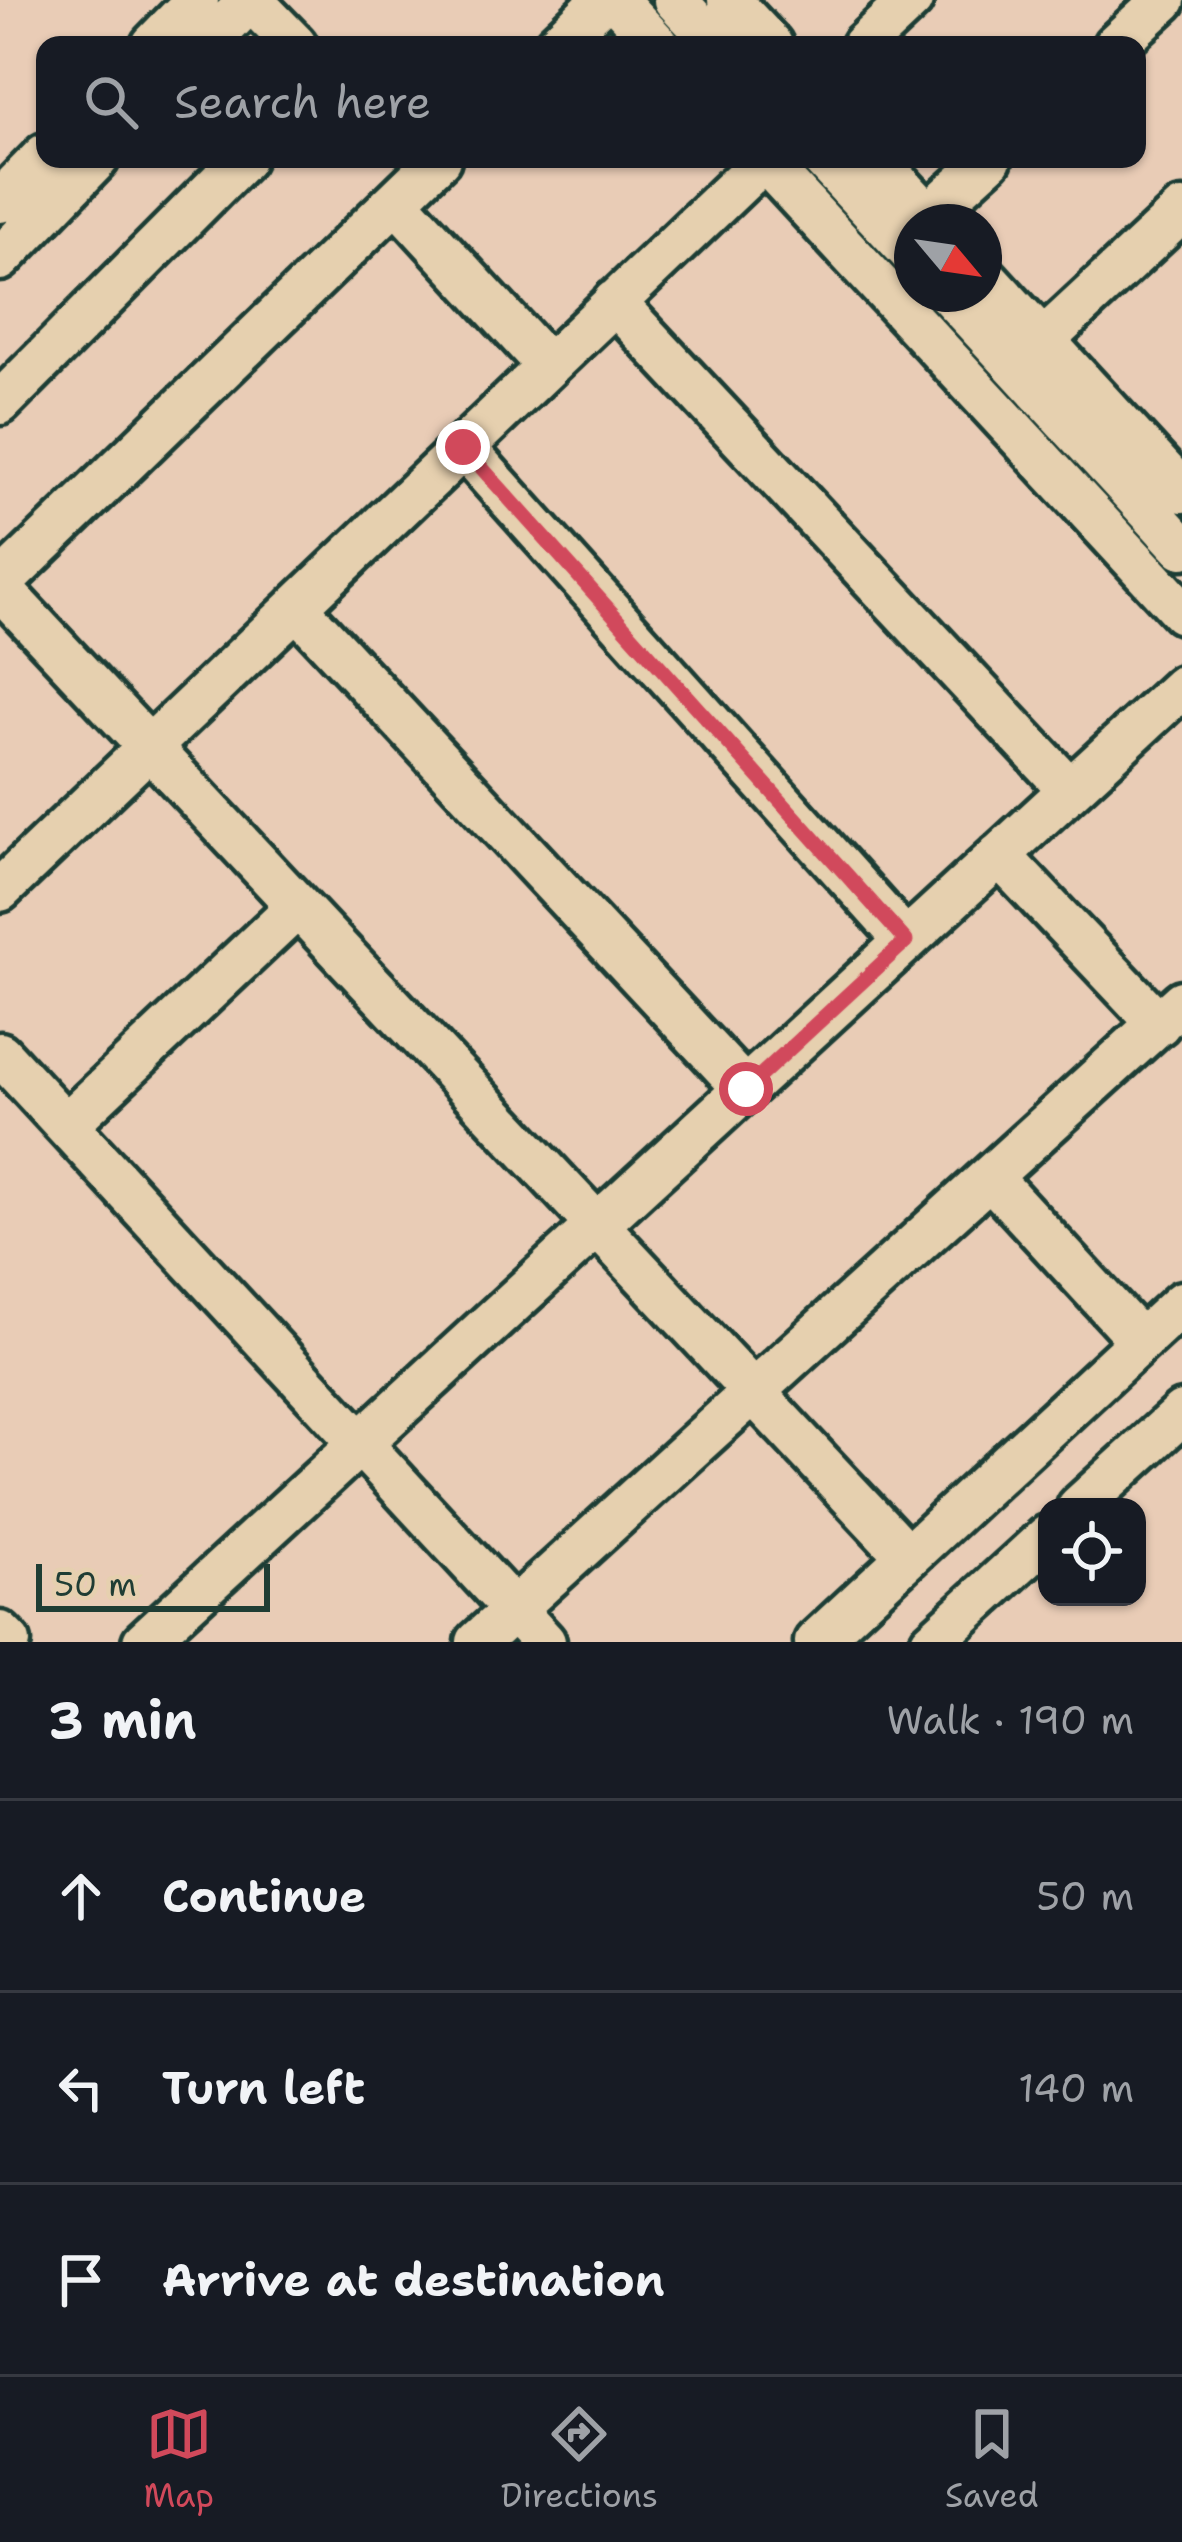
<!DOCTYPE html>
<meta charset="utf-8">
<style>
:root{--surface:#171b24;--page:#242831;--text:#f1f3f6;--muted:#9ea1a6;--line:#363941;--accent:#d1495b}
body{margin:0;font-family:"Shantell Sans",sans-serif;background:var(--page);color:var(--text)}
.controls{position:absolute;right:36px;bottom:36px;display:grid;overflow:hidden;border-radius:24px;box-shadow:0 3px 9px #0004}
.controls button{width:108px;height:108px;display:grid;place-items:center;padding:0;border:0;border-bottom:3px solid var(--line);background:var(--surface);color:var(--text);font:60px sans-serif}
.compass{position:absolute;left:894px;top:204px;width:108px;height:108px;border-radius:50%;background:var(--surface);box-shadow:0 3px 9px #0004;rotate:119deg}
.scale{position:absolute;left:36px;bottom:30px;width:234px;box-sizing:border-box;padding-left:12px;border:6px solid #1f3d34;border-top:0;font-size:33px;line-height:42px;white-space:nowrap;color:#1f3d34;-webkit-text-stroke:9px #e6d0af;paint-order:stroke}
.stop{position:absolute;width:36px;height:36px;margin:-27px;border:9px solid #d1495b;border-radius:50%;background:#fff}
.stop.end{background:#d1495b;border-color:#fff;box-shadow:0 3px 12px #0008}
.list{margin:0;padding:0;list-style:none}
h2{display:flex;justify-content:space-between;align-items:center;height:156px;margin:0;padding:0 48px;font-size:51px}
h2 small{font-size:39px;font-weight:400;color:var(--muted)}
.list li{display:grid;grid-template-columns:78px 1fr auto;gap:36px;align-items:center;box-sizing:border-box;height:192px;padding:0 48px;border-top:3px solid var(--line)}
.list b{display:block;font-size:45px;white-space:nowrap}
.list em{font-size:39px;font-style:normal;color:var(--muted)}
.icon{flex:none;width:66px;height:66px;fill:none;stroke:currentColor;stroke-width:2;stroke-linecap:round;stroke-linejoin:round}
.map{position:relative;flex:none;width:1182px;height:1642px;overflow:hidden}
.search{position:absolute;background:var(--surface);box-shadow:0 3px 9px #0004;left:36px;right:36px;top:36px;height:132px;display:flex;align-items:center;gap:30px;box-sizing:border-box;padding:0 42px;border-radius:24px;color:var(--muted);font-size:45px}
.sheet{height:732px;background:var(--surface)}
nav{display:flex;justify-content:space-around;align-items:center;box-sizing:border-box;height:168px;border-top:3px solid var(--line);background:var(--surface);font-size:33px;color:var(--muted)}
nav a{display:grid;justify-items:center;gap:6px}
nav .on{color:var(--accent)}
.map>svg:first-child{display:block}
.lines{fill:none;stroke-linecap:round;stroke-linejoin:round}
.minor-casing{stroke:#1f3d34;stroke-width:51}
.minor{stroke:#e6d0af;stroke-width:42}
.route{stroke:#d1495b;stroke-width:15}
</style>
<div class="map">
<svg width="1182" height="1642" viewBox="0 0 1182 1642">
<rect width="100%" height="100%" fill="#e9ccb6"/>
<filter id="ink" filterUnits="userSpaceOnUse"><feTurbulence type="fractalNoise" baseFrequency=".00833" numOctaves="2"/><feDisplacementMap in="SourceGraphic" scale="24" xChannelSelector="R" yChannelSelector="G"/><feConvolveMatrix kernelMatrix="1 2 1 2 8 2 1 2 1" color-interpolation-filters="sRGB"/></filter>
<g filter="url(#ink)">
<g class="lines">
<defs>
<path id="minor" d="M 251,0 L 295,45
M 616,0 L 658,45
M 675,0 L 717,45
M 729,0 L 771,45
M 153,45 L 197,0
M 207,45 L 250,0
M 556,45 L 603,0
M 863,45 L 911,0
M 1115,45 L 1164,0
M 763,159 L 1182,612
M 823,159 L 912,254
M 876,159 L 934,222
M 0,201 L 45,155
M 396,201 L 548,366
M 921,222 L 990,159
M 0,259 L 97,159
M 984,276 L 1182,491
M 949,294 L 1182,547
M 614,302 L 1070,790
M 1025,357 L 1182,211
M 0,403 L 243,159
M 463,447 L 906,941
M 0,584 L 439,159
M 0,588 L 908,1557
M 296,607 L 745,1089
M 999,855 L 1159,1024
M 0,890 L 764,160
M 0,1054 L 544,1642
M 66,1125 L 298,906
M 990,1177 L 1141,1341
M 1079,1507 L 1182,1413
M 0,1633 L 9,1642
M 144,1642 L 1182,687
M 478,1642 L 1182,1002
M 816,1642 L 1182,1303
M 932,1642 L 1047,1537"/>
</defs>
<!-- minor casing -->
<use href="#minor" class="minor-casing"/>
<!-- minor -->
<use href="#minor" class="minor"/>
</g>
</g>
<g class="lines" filter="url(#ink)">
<!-- route -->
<path class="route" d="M 463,447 L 906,941 L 746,1089"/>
</g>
</svg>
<div class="controls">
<button><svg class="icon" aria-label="locate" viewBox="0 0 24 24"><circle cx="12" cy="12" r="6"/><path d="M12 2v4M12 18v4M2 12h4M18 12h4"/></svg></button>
</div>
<svg class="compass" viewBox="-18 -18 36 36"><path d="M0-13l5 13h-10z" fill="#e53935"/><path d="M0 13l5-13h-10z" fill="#9ea1a6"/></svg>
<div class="scale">50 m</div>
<div class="stop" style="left:746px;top:1089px"></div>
<div class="stop end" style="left:463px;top:447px"></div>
<div class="search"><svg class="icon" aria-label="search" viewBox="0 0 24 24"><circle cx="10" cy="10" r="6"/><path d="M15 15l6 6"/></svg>Search here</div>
</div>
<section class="sheet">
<h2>3 min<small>Walk · 190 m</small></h2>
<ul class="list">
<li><svg class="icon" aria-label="ahead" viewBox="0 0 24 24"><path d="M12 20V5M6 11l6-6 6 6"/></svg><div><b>Continue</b></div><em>50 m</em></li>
<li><svg class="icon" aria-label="left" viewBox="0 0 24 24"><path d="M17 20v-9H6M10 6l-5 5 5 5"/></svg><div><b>Turn left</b></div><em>140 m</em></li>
<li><svg class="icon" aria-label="arrive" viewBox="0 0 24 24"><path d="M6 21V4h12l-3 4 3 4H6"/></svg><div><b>Arrive at destination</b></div></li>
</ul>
</section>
<nav>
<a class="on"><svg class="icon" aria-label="map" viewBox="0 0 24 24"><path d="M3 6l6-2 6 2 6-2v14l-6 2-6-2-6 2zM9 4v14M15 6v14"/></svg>Map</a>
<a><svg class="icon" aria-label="directions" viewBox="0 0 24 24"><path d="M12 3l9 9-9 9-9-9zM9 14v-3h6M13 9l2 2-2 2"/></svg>Directions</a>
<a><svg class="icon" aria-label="saved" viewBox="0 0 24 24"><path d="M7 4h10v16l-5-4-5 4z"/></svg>Saved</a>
</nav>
